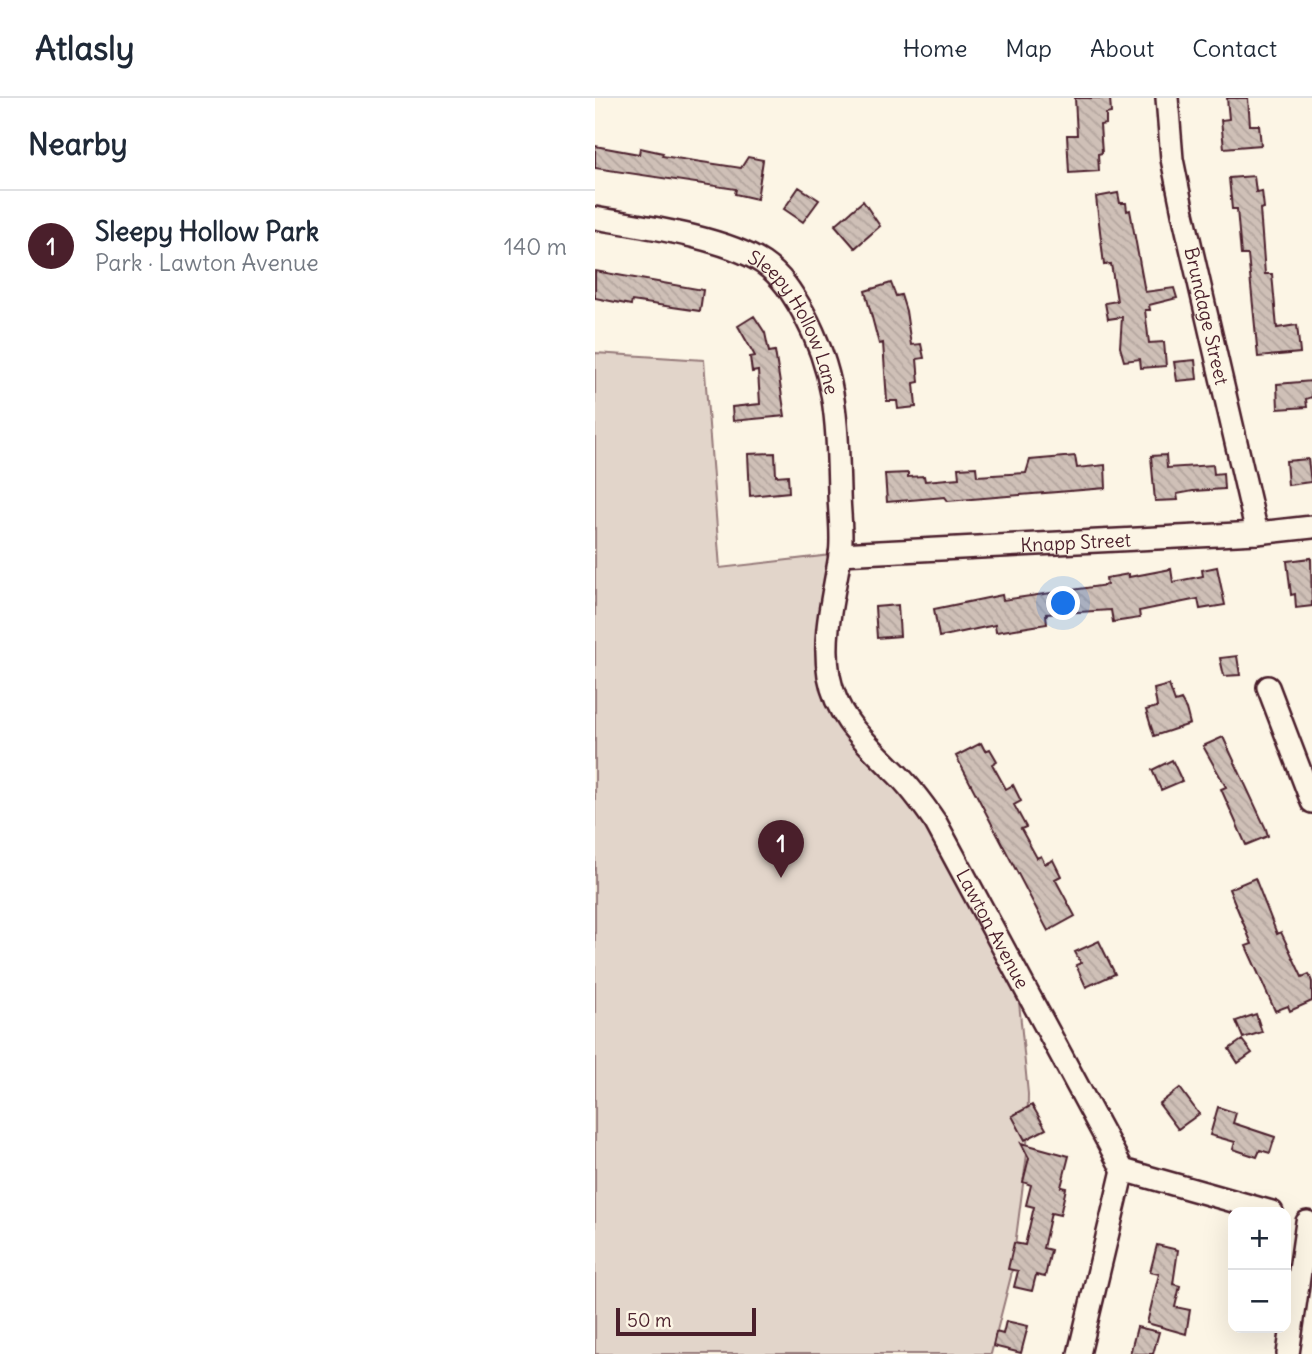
<!DOCTYPE html>
<meta charset="utf-8">
<style>
:root{--surface:#fff;--page:#f2f2f3;--text:#1f2937;--muted:#747a83;--line:#e0e1e3;--accent:#4a1f2b}
body{margin:0;font-family:Delius,sans-serif;background:var(--page);color:var(--text)}
.controls{position:absolute;right:21px;bottom:21px;display:grid;overflow:hidden;border-radius:14px;box-shadow:0 7px 28px #0002}
.controls button{width:63px;height:63px;display:grid;place-items:center;padding:0;border:0;border-bottom:2px solid var(--line);background:var(--surface);color:var(--text);font:35px sans-serif}
.scale{position:absolute;left:21px;bottom:18px;width:140px;box-sizing:border-box;padding-left:7px;border:4px solid #4a1f2b;border-top:0;font-size:19px;line-height:24px;white-space:nowrap;color:#4a1f2b;-webkit-text-stroke:5px #fcf5e5;paint-order:stroke}
.you{position:absolute;left:469px;top:506px;width:24px;height:24px;margin:-18px;border:5px solid #fff;border-radius:50%;background:#1a73e8;box-shadow:0 0 0 10px #1a73e833}
.badge{display:grid;place-items:center;width:46px;height:46px;border-radius:50%;background:var(--accent);color:#fff;font-size:23px;font-weight:700}
.pin{position:absolute;translate:-50% -58px;filter:drop-shadow(0 2px 4px #0008)}
.pin::after{content:'';position:absolute;top:37px;width:24px;height:21px;background:inherit;clip-path:polygon(0 0,100% 0,50% 100%)}
.list{margin:0;padding:0;list-style:none}
h2{display:flex;justify-content:space-between;align-items:center;height:91px;margin:0;padding:0 28px;font-size:30px}
h2 small{font-size:23px;font-weight:400;color:var(--muted)}
.list li{display:grid;grid-template-columns:46px 1fr auto;gap:21px;align-items:center;box-sizing:border-box;height:112px;padding:0 28px;border-top:2px solid var(--line)}
.list b{display:block;font-size:26px;white-space:nowrap}
.list p{margin:0;font-size:23px;white-space:nowrap;color:var(--muted)}
.list em{font-size:23px;font-style:normal;color:var(--muted)}
.map{position:relative;flex:none;width:717px;height:1256px;overflow:hidden}
header{display:flex;align-items:center;gap:42px;box-sizing:border-box;height:98px;padding:0 35px;background:var(--surface);border-bottom:2px solid var(--line)}
header strong{font-size:33px}
nav{display:flex;gap:38px;margin-inline-start:auto;font-size:24px}
main{display:flex}
aside{flex:1;background:var(--surface)}
.map>svg:first-child{display:block}
.park{fill:#e2d5ca;stroke:#967a7a;stroke-width:2}
.building{fill:url(#building-back-hatch);stroke:#4a1f2b;stroke-width:2}
.lines{fill:none;stroke-linecap:round;stroke-linejoin:round}
.minor-casing{stroke:#4a1f2b;stroke-width:26}
.minor{stroke:#fcf5e5;stroke-width:21}
.labels{text-anchor:middle;stroke-width:5;stroke-linejoin:round;paint-order:stroke}
.street-label{font-size:19px;fill:#4a1f2b;stroke:#fcf5e5}
</style>
<header>
<strong>Atlasly</strong>
<nav><a>Home</a><a>Map</a><a>About</a><a>Contact</a></nav>
</header>
<main>
<aside>
<h2>Nearby<small></small></h2>
<ul class="list">
<li><span class="badge">1</span><div><b>Sleepy Hollow Park</b><p>Park · Lawton Avenue</p></div><em>140 m</em></li>
</ul>
</aside>
<div class="map">
<svg width="717" height="1256" viewBox="0 0 717 1256">
<defs>
<pattern id="building-back-hatch" width="6" height="6" patternUnits="userSpaceOnUse" patternTransform="scale(1.75)"><rect width="6" height="6" fill="#cfc0b7"/><path d="M-1 5l2 2M0 0l6 6M5-1l2 2" fill="none" stroke="#b3a59e"/></pattern>
</defs>
<rect width="100%" height="100%" fill="#fcf5e5"/>
<filter id="ink" filterUnits="userSpaceOnUse"><feTurbulence type="fractalNoise" baseFrequency=".0143" numOctaves="2"/><feDisplacementMap in="SourceGraphic" scale="14" xChannelSelector="R" yChannelSelector="G"/><feConvolveMatrix kernelMatrix="1 2 1 2 8 2 1 2 1" color-interpolation-filters="sRGB"/></filter>
<g filter="url(#ink)">
<!-- park -->
<path class="park" d="M 0,255 L 109,262 L 125,470 L 245,456 L 237,490 L 244,613 L 323,698 L 420,863 L 433,996 L 432,1056 L 416,1178 L 396,1256 L 0,1256 Z"/>
<!-- building -->
<path class="building" d="M 480,0 L 515,0 L 516,15 L 511,16 L 511,26 L 505,27 L 507,55 L 503,56 L 504,73 L 474,75 L 472,37 L 482,37 Z
M 632,0 L 653,0 L 655,27 L 664,27 L 666,47 L 629,50 L 626,22 L 634,21 Z
M 0,48 L 44,56 L 45,50 L 68,55 L 67,58 L 146,70 L 153,59 L 168,62 L 162,101 L 140,96 L 141,91 L 0,70 Z
M 659,78 L 661,94 L 667,93 L 669,110 L 665,111 L 670,176 L 677,176 L 682,230 L 702,227 L 705,255 L 663,259 L 653,157 L 646,157 L 642,111 L 637,111 L 634,80 Z
M 204,89 L 224,102 L 208,124 L 189,111 Z
M 523,95 L 525,105 L 531,105 L 532,113 L 535,112 L 550,194 L 579,190 L 582,200 L 554,207 L 555,212 L 550,212 L 554,245 L 569,244 L 571,268 L 546,270 L 545,261 L 529,263 L 525,249 L 527,219 L 513,221 L 510,205 L 522,203 L 516,166 L 509,167 L 501,99 Z
M 268,103 L 285,128 L 260,150 L 240,127 Z
M 0,173 L 108,192 L 105,213 L 37,203 L 36,207 L 0,200 Z
M 296,185 L 301,198 L 306,197 L 311,213 L 316,247 L 326,246 L 329,260 L 322,261 L 324,284 L 319,285 L 321,309 L 303,311 L 302,303 L 292,303 L 288,245 L 284,246 L 270,193 Z
M 159,218 L 170,235 L 174,254 L 180,253 L 190,318 L 138,323 L 137,309 L 165,306 L 163,273 L 157,274 L 155,259 L 160,258 L 143,228 Z
M 600,262 L 602,281 L 582,283 L 579,264 Z
M 717,283 L 717,299 L 711,301 L 712,309 L 683,311 L 682,286 Z
M 180,355 L 181,378 L 193,377 L 194,394 L 155,398 L 153,356 Z
M 571,357 L 572,370 L 618,367 L 619,376 L 628,375 L 629,391 L 598,393 L 582,396 L 583,402 L 560,403 L 556,358 Z
M 480,358 L 482,370 L 510,367 L 511,390 L 353,403 L 350,399 L 292,404 L 290,376 L 313,375 L 313,379 L 329,378 L 330,383 L 364,380 L 363,370 L 381,369 L 382,378 L 431,375 L 435,362 Z
M 713,361 L 716,384 L 693,387 L 691,363 Z
M 716,460 L 717,508 L 701,510 L 700,496 L 696,497 L 692,463 Z
M 622,469 L 630,507 L 605,511 L 603,501 L 544,513 L 545,520 L 518,524 L 516,512 L 451,516 L 452,526 L 401,534 L 400,527 L 344,539 L 339,511 L 407,497 L 408,502 L 512,487 L 511,480 L 534,476 L 534,479 L 576,471 L 578,484 L 608,478 L 607,472 Z
M 303,507 L 305,538 L 282,540 L 280,509 Z
M 642,558 L 645,577 L 629,578 L 625,560 Z
M 574,587 L 580,604 L 586,602 L 591,611 L 595,626 L 559,638 L 551,612 L 562,609 L 559,591 Z
M 628,639 L 671,731 L 673,738 L 651,747 L 626,691 L 631,689 L 608,648 Z
M 386,645 L 390,653 L 395,651 L 402,663 L 397,666 L 411,691 L 418,687 L 426,703 L 419,707 L 431,729 L 426,731 L 442,760 L 446,758 L 450,766 L 458,762 L 466,778 L 460,781 L 480,818 L 453,833 L 361,658 Z
M 577,662 L 587,683 L 566,692 L 557,672 Z
M 660,780 L 682,836 L 686,834 L 707,879 L 714,876 L 717,884 L 717,903 L 695,913 L 693,908 L 680,913 L 651,848 L 657,846 L 634,791 Z
M 504,843 L 520,876 L 491,889 L 481,867 L 486,865 L 480,854 Z
M 661,916 L 667,934 L 648,940 L 641,923 Z
M 647,942 L 657,955 L 643,965 L 634,951 Z
M 585,990 L 604,1016 L 583,1031 L 564,1006 Z
M 437,1007 L 451,1031 L 430,1042 L 417,1018 Z
M 623,1009 L 641,1015 L 638,1025 L 680,1039 L 675,1055 L 665,1052 L 662,1059 L 638,1051 L 640,1044 L 615,1037 Z
M 426,1045 L 474,1058 L 466,1089 L 471,1090 L 465,1117 L 456,1115 L 448,1150 L 456,1152 L 450,1179 L 441,1177 L 437,1193 L 419,1189 L 423,1173 L 413,1171 L 419,1145 L 430,1147 L 439,1109 L 431,1107 L 436,1087 L 428,1084 L 434,1060 Z
M 562,1147 L 583,1152 L 578,1186 L 585,1188 L 580,1209 L 595,1212 L 591,1236 L 552,1225 L 564,1176 L 555,1174 Z
M 411,1223 L 433,1228 L 426,1255 L 398,1248 L 401,1234 L 408,1236 Z
M 542,1229 L 564,1234 L 558,1256 L 535,1256 Z"/>
<g class="lines">
<defs>
<g id="minor">
<path id="s1" d="M 572,0 L 577,61 L 588,115 L 662,435"/>
<path id="s2" d="M 0,120 C 47,128 129,139 168,165 C 187,178 197,195 208,214 C 242,277 242,324 244,393 C 244,414 248,437 245,457 C 239,497 227,536 234,578 C 242,621 269,642 298,672 C 315,688 328,706 341,725 L 528,1072 L 677,1114"/>
<path id="s3" d="M 245,456 L 662,435 L 717,429"/>
<path d="M 673,589 L 717,704"/>
<path d="M 484,1256 L 528,1072"/>
<path d="M 693,1256 L 712,1124"/>
</g>
</defs>
<!-- minor casing -->
<use href="#minor" class="minor-casing"/>
<!-- minor -->
<use href="#minor" class="minor"/>
</g>
</g>
<g class="labels">
<!-- street labels -->
<g class="street-label">
<text dy="7" stroke="none"><textPath href="#s1" startOffset="222">Brundage Street</textPath></text>
<text dy="7" stroke="none"><textPath href="#s2" startOffset="243">Sleepy Hollow Lane</textPath></text>
<text dy="7" stroke="none"><textPath href="#s3" startOffset="236">Knapp Street</textPath></text>
<text dy="7" stroke="none"><textPath href="#s2" startOffset="914">Lawton Avenue</textPath></text>
</g>
</g>
</svg>
<div class="controls">
<button>+</button>
<button>−</button>
</div>
<div class="scale">50 m</div>
<div class="you"></div>
<div class="pin badge" style="left:186px;top:780px">1</div>
</div>
</main>
